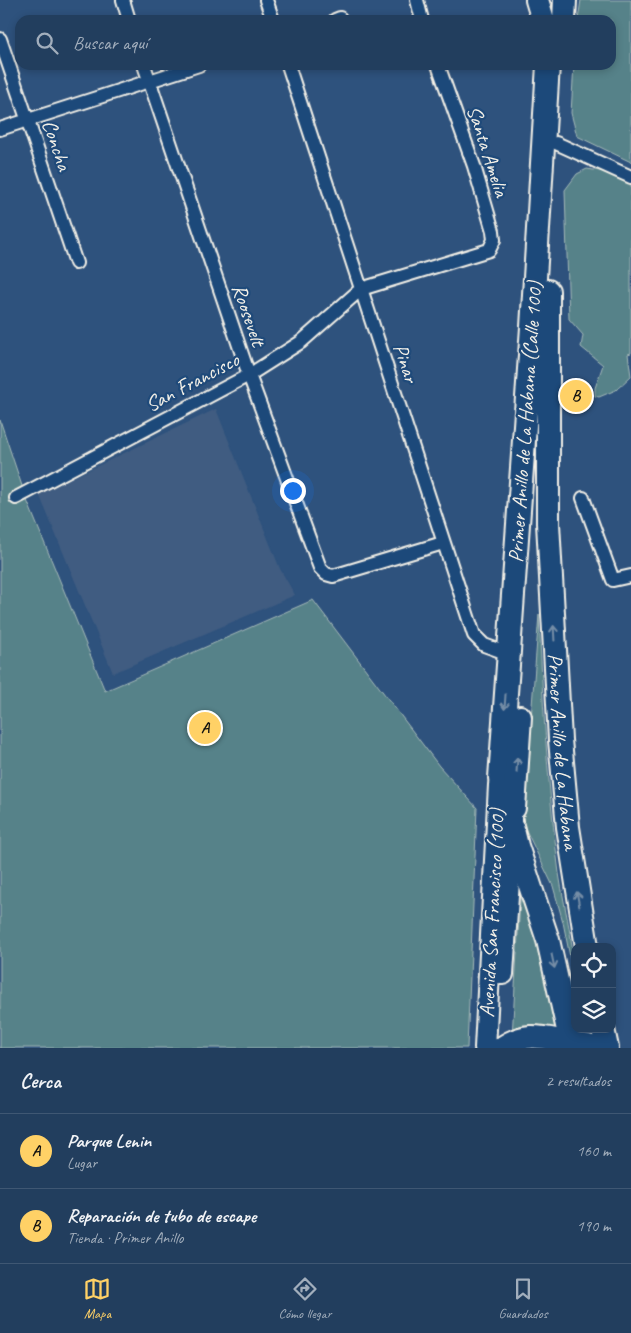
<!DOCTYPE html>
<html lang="es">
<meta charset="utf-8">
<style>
:root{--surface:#223e5e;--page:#2a4564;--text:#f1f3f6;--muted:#a2aebc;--line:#3f5773;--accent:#ffd166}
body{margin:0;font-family:Caveat,sans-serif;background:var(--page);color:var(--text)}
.controls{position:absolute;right:15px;bottom:15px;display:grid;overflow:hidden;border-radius:10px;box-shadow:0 2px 8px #0003}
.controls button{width:45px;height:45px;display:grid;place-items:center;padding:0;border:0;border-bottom:1px solid var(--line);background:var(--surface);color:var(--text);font:25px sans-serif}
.you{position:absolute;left:292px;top:490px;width:18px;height:18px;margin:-12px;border:4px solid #fff;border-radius:50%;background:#1a73e8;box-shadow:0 0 0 8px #1a73e833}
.badge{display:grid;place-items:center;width:32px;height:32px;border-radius:50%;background:var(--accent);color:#111;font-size:16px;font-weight:700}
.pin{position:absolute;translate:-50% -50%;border:2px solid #fff;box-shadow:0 1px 5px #0006}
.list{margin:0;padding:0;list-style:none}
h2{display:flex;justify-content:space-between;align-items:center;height:65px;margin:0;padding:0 20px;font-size:21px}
h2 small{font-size:16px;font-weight:400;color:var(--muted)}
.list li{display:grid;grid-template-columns:32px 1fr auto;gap:15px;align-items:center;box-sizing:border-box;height:75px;padding:0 20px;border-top:1px solid var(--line)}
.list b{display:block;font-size:19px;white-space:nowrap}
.list p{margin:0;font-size:16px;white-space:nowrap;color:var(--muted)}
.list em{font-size:16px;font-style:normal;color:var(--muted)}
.icon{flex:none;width:28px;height:28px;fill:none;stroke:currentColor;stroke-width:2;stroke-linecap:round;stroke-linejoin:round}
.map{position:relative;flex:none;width:631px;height:1048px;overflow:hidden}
.search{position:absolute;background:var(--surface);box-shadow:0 2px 8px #0003;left:15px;right:15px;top:15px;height:55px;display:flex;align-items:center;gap:12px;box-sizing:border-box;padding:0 18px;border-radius:15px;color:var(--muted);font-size:19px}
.sheet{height:215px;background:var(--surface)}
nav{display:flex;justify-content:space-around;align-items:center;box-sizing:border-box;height:70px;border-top:1px solid var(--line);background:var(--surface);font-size:14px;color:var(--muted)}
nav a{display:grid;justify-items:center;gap:2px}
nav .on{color:var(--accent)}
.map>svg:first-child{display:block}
.built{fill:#405c81}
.green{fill:#578289;stroke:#a6bab8}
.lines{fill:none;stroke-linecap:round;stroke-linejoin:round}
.minor-casing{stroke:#f4f1e8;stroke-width:16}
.trunk-casing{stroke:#f4f1e8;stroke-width:24}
.motorway-casing{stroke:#f4f1e8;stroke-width:26}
.minor{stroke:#1f4a7a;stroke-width:12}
.trunk{stroke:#1f4a7a;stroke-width:20}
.motorway{stroke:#1f4a7a;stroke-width:22}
.oneway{stroke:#748da6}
.labels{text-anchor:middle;stroke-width:4.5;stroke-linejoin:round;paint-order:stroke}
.street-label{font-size:21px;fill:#f4f1e8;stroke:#1f4a7a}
</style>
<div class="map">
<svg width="631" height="1048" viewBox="0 0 631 1048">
<rect width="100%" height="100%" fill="#2e527d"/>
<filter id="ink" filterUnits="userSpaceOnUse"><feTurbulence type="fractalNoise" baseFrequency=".02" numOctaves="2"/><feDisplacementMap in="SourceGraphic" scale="10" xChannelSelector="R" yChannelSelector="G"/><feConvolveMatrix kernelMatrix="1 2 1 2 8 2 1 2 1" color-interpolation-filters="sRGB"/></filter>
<g filter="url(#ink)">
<!-- built -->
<path class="built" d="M 216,409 L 280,569 L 295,595 L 113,673 L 39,494 Z"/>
<!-- green -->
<path class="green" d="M 581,0 L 631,0 L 631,162 L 577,136 L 571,113 L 574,65 L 611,65 L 611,20 L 578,20 Z
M 587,169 L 613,173 L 631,183 L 631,353 L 628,354 L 631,376 L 616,390 L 599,397 L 595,396 L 595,388 L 603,365 L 581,347 L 583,335 L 569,319 L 565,190 L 577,174 Z
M 0,420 L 26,498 L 105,691 L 313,600 L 439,766 L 477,808 L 467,1048 L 0,1048 Z
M 539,614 C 542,695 547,776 557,857 C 561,899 575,940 575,982 L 563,922 L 553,886 L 523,824 Z
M 521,885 L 524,885 L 559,1032 L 512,1037 Z"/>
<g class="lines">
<defs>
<path id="minor" d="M 123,0 L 129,20
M 266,0 L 273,20
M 417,0 L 422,20
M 335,20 L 340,18
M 0,39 L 76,263
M 144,65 L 249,375 L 320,568 L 326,574 L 333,576 L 443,543
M 288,65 L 474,635 L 484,645 L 509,654
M 0,129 L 199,65
M 556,143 L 631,177
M 16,498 L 249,375 L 301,342 L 361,289 L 489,250 L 494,240 L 493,231 L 474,166 L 438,65
M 583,498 L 613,580 L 631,576"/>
<path id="trunk" d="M 503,974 L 512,833
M 485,1048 L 499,785"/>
<g id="motorway">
<path d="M 537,0 L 543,20"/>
<path d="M 564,20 L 565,0"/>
<path d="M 548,65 L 532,327 L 500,778 L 517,846 L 548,940 L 572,1048"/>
<path id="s1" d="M 548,291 L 548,523 L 560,740 L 568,827 L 587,947"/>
<path d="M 514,808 L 520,717"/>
<path d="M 603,1029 L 607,1048"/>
<path d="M 502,1048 C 527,1030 543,1038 571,1043 C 578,1045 587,1044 594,1048"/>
</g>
</defs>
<!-- minor casing -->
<use href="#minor" class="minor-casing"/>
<!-- trunk casing -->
<use href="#trunk" class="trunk-casing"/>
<!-- motorway casing -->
<use href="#motorway" class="motorway-casing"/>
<!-- minor -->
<use href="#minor" class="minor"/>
<!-- trunk -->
<use href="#trunk" class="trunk"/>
<!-- motorway -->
<use href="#motorway" class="motorway"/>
</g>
<!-- one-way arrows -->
<defs><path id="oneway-shaft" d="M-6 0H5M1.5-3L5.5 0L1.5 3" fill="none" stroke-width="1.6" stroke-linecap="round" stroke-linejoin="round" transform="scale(1.25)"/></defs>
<g class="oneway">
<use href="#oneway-shaft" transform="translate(554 633) rotate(-93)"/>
<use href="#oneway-shaft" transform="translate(505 702) rotate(94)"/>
<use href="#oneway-shaft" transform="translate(517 765) rotate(-86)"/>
<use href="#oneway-shaft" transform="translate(578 899) rotate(-100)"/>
<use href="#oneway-shaft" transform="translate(553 961) rotate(78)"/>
</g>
</g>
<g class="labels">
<!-- street labels -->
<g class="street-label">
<text transform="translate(57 145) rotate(71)" y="7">Concha</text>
<text transform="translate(488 151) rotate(72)" y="7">Santa Amelia</text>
<text transform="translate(249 315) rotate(71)" y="7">Roosevelt</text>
<text transform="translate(406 363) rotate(72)" y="7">Pinar</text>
<text transform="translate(192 382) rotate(-28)" y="7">San Francisco</text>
<text transform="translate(525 422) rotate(-86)" y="7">Primer Anillo de La Habana (Calle 100)</text>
<text dy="7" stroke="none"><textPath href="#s1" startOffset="461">Primer Anillo de La Habana</textPath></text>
<text transform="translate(492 913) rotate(-87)" y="7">Avenida San Francisco (100)</text>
</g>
</g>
</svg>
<div class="controls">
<button><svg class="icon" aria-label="locate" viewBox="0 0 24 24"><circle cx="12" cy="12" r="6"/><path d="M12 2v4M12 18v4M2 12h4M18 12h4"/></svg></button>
<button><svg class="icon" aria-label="layers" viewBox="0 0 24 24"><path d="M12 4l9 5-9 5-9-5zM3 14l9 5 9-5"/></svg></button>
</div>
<div class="you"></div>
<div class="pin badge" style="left:205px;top:728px">A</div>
<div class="pin badge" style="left:576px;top:396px">B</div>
<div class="search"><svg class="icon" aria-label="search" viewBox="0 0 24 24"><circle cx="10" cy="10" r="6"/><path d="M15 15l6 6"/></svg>Buscar aquí</div>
</div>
<section class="sheet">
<h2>Cerca<small>2 resultados</small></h2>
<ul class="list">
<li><span class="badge">A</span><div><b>Parque Lenin</b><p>Lugar</p></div><em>160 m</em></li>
<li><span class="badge">B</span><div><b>Reparación de tubo de escape</b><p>Tienda · Primer Anillo</p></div><em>190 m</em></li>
</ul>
</section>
<nav>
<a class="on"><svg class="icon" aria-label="map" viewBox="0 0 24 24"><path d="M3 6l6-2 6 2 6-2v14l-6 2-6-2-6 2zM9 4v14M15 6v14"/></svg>Mapa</a>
<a><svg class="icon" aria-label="directions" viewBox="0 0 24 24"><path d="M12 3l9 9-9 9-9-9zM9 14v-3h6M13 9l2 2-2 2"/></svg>Cómo llegar</a>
<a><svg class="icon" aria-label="saved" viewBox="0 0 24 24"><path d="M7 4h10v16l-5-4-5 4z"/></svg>Guardados</a>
</nav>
